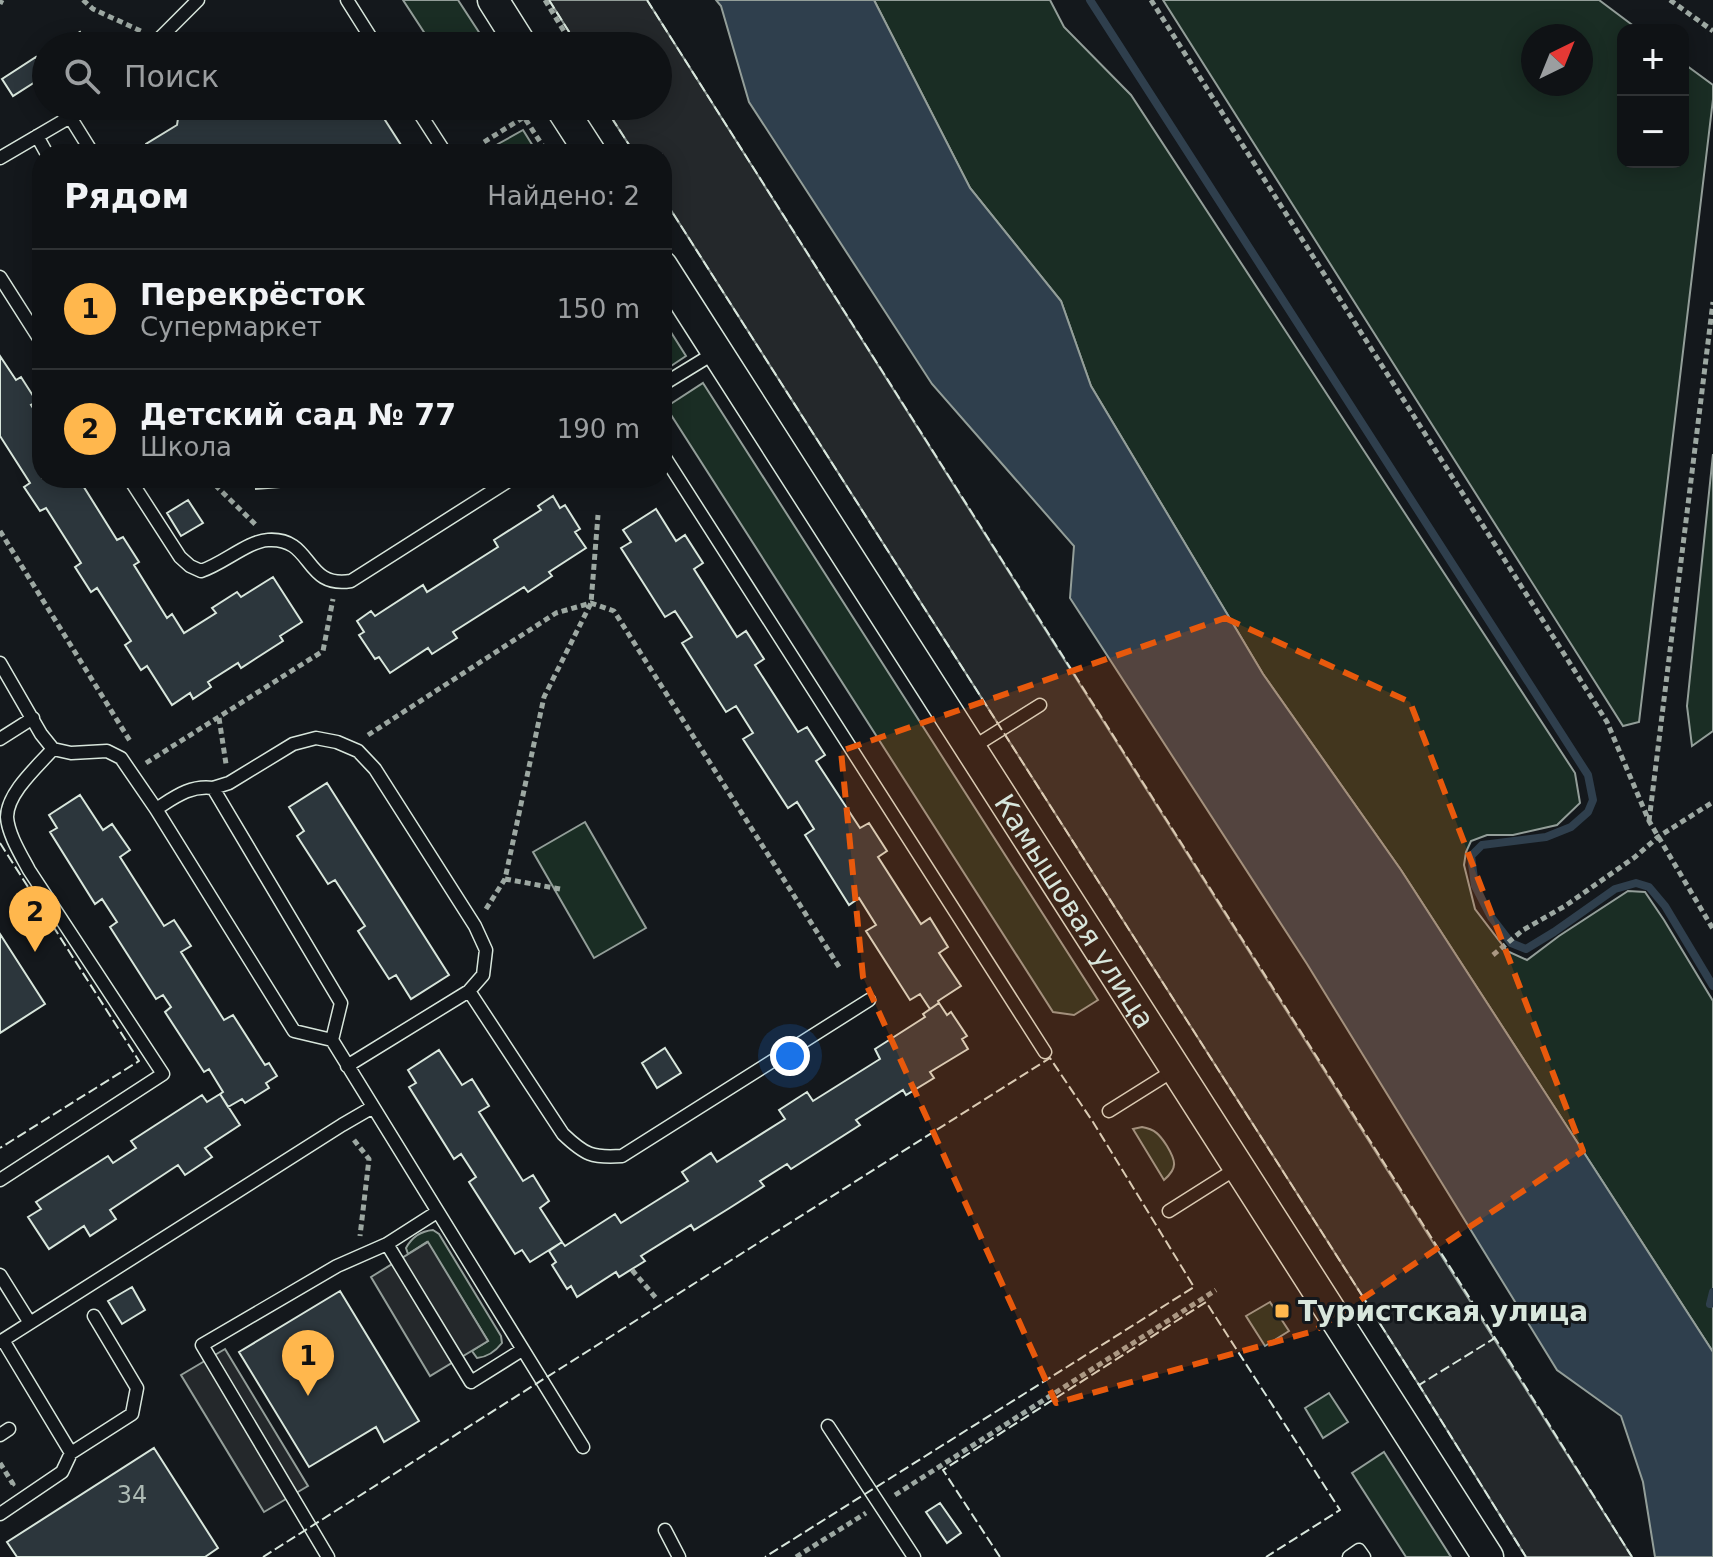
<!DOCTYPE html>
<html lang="ru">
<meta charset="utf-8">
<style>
:root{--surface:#0f1215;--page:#181b1e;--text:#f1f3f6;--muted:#9b9ea0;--line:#2f3234;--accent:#ffb74d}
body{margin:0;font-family:"DejaVu Sans",sans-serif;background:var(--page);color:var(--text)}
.controls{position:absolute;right:24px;top:24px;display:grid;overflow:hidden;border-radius:16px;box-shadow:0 4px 20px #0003}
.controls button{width:72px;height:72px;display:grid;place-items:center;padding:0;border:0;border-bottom:2px solid var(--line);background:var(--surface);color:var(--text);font:40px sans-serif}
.compass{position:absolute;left:1521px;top:24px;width:72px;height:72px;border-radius:50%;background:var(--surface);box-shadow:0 4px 20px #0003;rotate:43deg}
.you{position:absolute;left:790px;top:1056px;width:28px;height:28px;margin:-20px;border:6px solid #fff;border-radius:50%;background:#1a73e8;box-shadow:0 0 0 12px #1a73e833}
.badge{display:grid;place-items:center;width:52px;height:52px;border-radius:50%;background:var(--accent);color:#111;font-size:26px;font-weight:700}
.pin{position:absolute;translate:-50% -66px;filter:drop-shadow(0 2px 4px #0008)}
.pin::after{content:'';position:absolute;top:42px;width:28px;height:24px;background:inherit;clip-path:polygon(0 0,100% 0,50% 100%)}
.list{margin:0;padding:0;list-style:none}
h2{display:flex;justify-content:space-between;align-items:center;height:104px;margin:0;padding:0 32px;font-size:34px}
h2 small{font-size:26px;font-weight:400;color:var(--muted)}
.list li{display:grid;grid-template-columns:52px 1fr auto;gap:24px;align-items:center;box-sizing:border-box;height:120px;padding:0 32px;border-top:2px solid var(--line)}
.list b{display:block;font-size:30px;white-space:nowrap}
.list p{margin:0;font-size:26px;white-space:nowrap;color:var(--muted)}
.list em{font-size:26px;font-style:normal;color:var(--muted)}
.icon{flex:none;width:44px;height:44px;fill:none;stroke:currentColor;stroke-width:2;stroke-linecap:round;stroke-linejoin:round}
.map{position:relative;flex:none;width:1713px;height:1557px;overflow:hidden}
.search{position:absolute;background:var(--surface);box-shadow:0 4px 20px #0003;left:32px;top:32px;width:640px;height:88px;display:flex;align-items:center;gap:20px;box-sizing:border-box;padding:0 28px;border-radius:44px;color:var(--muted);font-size:30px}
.panel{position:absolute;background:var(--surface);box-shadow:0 4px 20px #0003;left:32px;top:144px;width:640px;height:344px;border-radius:32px}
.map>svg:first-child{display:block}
.green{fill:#1a2d24;stroke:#939e99;stroke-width:2;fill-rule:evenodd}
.parking{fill:#24282b;stroke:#939e99;stroke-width:2}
.water{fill:#2f3f4d;stroke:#939e99;stroke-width:2}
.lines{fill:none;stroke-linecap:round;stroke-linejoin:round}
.stream{stroke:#2f3f4d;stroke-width:8}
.building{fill:#2c363c;stroke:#d8e6dc;stroke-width:2}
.service-casing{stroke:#d8e6dc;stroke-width:15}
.tertiary-casing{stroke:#d8e6dc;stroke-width:33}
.path{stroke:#9da8a2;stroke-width:5;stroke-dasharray:6 4;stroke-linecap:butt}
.service{stroke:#14181c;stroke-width:12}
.tertiary{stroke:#14181c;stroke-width:30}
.fence{stroke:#d8e6dc;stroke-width:2;stroke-dasharray:10 4;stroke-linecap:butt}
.marked{fill:#e8590c;fill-opacity:0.2;stroke:#e8590c;stroke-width:6;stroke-dasharray:16 10;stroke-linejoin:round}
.poi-dot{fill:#ffb74d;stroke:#14181c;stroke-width:3}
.labels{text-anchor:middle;stroke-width:6;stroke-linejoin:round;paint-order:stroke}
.number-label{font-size:24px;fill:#adbab4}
.street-label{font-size:28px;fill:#d8e6dc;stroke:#14181c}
.poi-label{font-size:28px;font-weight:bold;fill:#d8e6dc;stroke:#14181c;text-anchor:start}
</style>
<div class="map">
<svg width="1713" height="1557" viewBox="0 0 1713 1557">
<rect width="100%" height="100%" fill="#14181c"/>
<!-- green -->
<path class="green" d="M 403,0 L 458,0 L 488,46 L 433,46 Z
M 874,0 L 1050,0 L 1064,27 L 1131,95 L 1575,773 L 1580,803 L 1557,825 L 1513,835 L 1487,835 L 1471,841 L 1466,852 L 1464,865 L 1475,909 L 1507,951 L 1527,960 L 1559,936 L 1628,891 L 1645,892 L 1664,920 L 1713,1001 L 1713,1352 L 1401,870 L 1263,674 L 1091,386 L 1061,301 L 970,188 Z
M 1163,0 L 1599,0 L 1639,30 L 1623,30 L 1623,162 L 1683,162 L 1683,63 L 1713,85 L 1713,99 L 1639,722 L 1623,726 ZM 1533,36 L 1581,36 L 1581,84 L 1533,84 Z
M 523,130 L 538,154 L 505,154 L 498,144 Z
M 662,318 L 686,356 L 662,372 Z
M 703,383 L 1098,1000 L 1074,1015 L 1053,1012 L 666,407 Z
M 1713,454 L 1713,731 L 1692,746 L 1687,706 Z
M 585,822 L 646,928 L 594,958 L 533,852 Z
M 1142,1127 C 1155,1129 1160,1135 1167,1146 C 1176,1161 1178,1168 1164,1180 L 1133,1129 Z
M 433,1230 L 439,1234 L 501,1336 L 502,1343 C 495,1352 488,1357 477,1358 L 472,1351 L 488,1341 L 427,1242 L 408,1254 L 406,1248 C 412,1237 421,1231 433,1230 Z
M 1270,1302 L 1289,1331 L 1265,1346 L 1246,1316 Z
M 1329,1393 L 1348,1422 L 1323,1438 L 1305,1408 Z
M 1384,1452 L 1451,1557 L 1406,1557 L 1352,1473 Z"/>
<!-- parking -->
<path class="parking" d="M 549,0 L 647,0 L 1632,1557 L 1526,1557 L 1419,1385 L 662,196 L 662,154 L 635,154 L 604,106 L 658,106 L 658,46 L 578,46 Z
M 428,1242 L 488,1341 L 430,1376 L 371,1277 Z
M 225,1349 L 308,1486 L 264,1512 L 181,1375 Z"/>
<!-- water -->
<path class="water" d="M 716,0 L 874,0 L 970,188 L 1061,301 L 1091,386 L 1263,674 L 1401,870 L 1713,1352 L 1713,1557 L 1655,1557 L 1643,1482 L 1621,1416 L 1557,1370 L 1307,964 L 1070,598 L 1074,546 L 932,384 L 749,102 L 721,6 Z"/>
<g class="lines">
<!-- stream -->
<path class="stream" d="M 1090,0 L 1588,775 L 1593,800 L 1588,812 L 1571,827 L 1546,837 L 1482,845 L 1471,856 L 1475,886 L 1491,917 L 1511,943 L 1526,949 L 1554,932 L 1615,889 L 1636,883 L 1649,887 L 1665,906 L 1713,986
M 1710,1304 L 1713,1292"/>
</g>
<!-- building -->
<path class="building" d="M 80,32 L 89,46 L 58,46 Z
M 317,36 L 335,42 L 338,46 L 302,46 Z
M 36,57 L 46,75 L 13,96 L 2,79 Z
M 180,106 L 376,106 L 401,145 L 386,154 L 143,154 L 146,144 L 177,125 Z
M 0,356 L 16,380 L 21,377 L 37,402 L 31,405 L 42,422 L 42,478 L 85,478 L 87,481 L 82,484 L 117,540 L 123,537 L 139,562 L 134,565 L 167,618 L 172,614 L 184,633 L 216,613 L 212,608 L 237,592 L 241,597 L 273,577 L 302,622 L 280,636 L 283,641 L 241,668 L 238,663 L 208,682 L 211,687 L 193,699 L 190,693 L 172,705 L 147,666 L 141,670 L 125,645 L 131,641 L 97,588 L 91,592 L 75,567 L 81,563 L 46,508 L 40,511 L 24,487 L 30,483 L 0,436 Z
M 255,478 L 396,478 L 256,489 Z
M 553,496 L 560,508 L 565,505 L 580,529 L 575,532 L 586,548 L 549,572 L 552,576 L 528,592 L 524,587 L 453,632 L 457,638 L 432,654 L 428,648 L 390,673 L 379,657 L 375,659 L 359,635 L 364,632 L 357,621 L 371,611 L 375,616 L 423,585 L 427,592 L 498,547 L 494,540 L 541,510 L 538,506 Z
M 188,500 L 203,523 L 181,536 L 167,513 Z
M 656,509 L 676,541 L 685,535 L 703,563 L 694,569 L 737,637 L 746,631 L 764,659 L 755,665 L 798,732 L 807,727 L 825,755 L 816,761 L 860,828 L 869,823 L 887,851 L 878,857 L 921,924 L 930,918 L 948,947 L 939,953 L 961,986 L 938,1001 L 939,1003 L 930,1009 L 920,994 L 910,1000 L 866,931 L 876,925 L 859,898 L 849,905 L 805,835 L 814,829 L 797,802 L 788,808 L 743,739 L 753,733 L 736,706 L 726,712 L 682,643 L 692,637 L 675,611 L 665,617 L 621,548 L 631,542 L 623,530 Z
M 327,783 L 449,975 L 411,999 L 396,975 L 389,979 L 358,931 L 365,926 L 335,880 L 328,884 L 297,836 L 304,831 L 289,807 Z
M 80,795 L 103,830 L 112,824 L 130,850 L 120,857 L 164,926 L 174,920 L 191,946 L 181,952 L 224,1020 L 233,1015 L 265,1065 L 269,1063 L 277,1076 L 266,1083 L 269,1088 L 245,1103 L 242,1099 L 228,1107 L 220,1094 L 223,1092 L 209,1069 L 204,1072 L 165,1012 L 171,1007 L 163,995 L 156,999 L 110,927 L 117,922 L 102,899 L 95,904 L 50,832 L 57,828 L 49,815 Z
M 0,934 L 45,1004 L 0,1033 Z
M 939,1003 L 947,1015 L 951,1012 L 967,1036 L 962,1039 L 968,1049 L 930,1072 L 934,1078 L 906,1095 L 903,1090 L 856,1120 L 860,1125 L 791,1169 L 787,1164 L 760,1181 L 764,1186 L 728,1209 L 694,1230 L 691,1225 L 641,1256 L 645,1261 L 619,1277 L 616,1272 L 577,1297 L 571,1286 L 567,1289 L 552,1265 L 556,1262 L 549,1251 L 562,1242 L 565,1246 L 615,1214 L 621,1223 L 688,1181 L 682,1172 L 711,1153 L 717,1162 L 785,1119 L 779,1110 L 807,1092 L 813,1101 L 880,1059 L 875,1049 L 925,1017 L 923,1014 Z
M 665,1048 L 681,1073 L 657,1088 L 642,1063 Z
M 439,1050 L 462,1085 L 472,1079 L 489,1106 L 479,1112 L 523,1181 L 533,1175 L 549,1201 L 540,1208 L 562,1242 L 530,1262 L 522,1250 L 515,1254 L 469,1182 L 476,1177 L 461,1154 L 454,1159 L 409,1087 L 416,1083 L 408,1070 Z
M 220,1094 L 240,1125 L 205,1148 L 212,1157 L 185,1175 L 178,1165 L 110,1210 L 116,1219 L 90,1236 L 84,1226 L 49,1249 L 28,1217 L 41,1209 L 36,1202 L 108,1156 L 113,1163 L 136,1148 L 131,1141 L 202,1095 L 207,1102 Z
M 132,1287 L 145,1310 L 122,1324 L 108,1301 Z
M 340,1291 L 419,1421 L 384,1442 L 376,1427 L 309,1467 L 239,1352 Z
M 154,1448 L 218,1548 L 205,1557 L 17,1557 L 7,1542 Z
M 940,1503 L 961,1533 L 947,1543 L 926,1512 Z"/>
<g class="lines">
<defs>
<path id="service" d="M 347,0 L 376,46
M 152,46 L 198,0
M 415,106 L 446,154
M 70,117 L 93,154
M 37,136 L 47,154
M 0,158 L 70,117 L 83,106
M 0,277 L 42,343
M 662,385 L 716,352
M 662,453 L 1045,1052
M 129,478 L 180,557 L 190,566 L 201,571 C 223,564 248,541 268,540 C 314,537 303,589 351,581 L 513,478
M 0,663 L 41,734 L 53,749 L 71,753 L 107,751 L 121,758 L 156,809 L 294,1031 L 332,1040
M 0,739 L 33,718
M 970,749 L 1040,705
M 213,788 L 229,783 L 293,744 L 316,738 L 337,742 L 358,751 L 375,769 L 475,926 L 486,950 L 483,975 L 469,991 L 347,1066
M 156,809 C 175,797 190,785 213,788 L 341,1003 L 332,1040 L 583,1447
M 469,991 L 563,1134 C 585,1155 592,1158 622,1156 L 869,1000
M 1109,1111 L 1176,1069
M 0,1180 L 163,1074 L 29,870 C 21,855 8,834 7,817 C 7,793 38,766 53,749
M 1169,1211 L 1237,1168
M 387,1244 L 471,1382 L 522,1350
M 0,1275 L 30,1323
M 0,1342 L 342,1125 L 373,1107
M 828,1426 L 914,1557
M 0,1435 L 9,1429
M 71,1453 L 132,1414 L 137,1388 L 94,1316
M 0,1514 L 62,1472 L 71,1453 L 3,1340
M 665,1530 L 679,1557
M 328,1557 L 202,1345 L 337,1266 L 387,1244 L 437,1212
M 1349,1557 L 1359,1550 L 1364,1557"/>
<g id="tertiary">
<path d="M 493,0 L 522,46"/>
<path d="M 560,106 L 591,154"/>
<path id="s1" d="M 662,266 L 1488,1557"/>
</g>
</defs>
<!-- service casing -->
<use href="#service" class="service-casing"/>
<!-- tertiary casing -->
<use href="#tertiary" class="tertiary-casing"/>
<!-- path -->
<path class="path" d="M 83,0 L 93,9 L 143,32
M 545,0 L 573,46
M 1151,0 L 1607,722 L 1649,821 L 1713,929
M 1670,0 L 1713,31
M 0,4 L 2,0
M 484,142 L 524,117 L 548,154
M 208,478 L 256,525
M 0,531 L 130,741
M 219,718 L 226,764
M 368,735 L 556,613 L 591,603 L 614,611 L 841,970
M 146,763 L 323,651 L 333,599
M 1649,821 L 1713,302
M 505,879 L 560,889
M 486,909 L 505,879 L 544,697 L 591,603 L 598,515
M 1493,955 L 1523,930 L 1565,906 L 1635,857 L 1658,837 L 1713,802
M 354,1140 L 369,1159 L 360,1236
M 632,1270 L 656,1298
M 0,1463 L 13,1484 L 10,1486
M 895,1495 L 1216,1290
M 796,1557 L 866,1513"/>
<!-- service -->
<use href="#service" class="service"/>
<!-- tertiary -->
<use href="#tertiary" class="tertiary"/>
<!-- fence -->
<path class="fence" d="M 549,0 L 578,46
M 647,0 L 1495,1338 L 1419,1385 L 662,196
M 604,106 L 635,154
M 0,843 L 139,1061 L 0,1148
M 1492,1339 L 1495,1338 L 1632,1557
M 1421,1384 L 1419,1385 L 1526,1557
M 263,1557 L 1050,1058 L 1093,1122 L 1194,1287 L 765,1557
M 1000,1557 L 943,1470 L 1206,1302 L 1340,1510 L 1266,1557"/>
</g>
<!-- marked area -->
<path class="marked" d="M 1225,618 L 1410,702 L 1583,1151 L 1314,1331 L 1056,1403 L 863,977 L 841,751 Z"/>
<!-- markers -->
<rect class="poi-dot" x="1274" y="1303" width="16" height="16" rx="4"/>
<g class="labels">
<!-- number labels -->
<g class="number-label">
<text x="132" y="1503">34</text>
</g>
<!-- street labels -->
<g class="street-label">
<text dy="10" stroke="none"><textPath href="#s1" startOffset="766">Камышовая улица</textPath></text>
</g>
<!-- poi labels -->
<g class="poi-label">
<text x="1298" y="1321">Туристская улица</text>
</g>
</g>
</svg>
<div class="controls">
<button>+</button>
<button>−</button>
</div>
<svg class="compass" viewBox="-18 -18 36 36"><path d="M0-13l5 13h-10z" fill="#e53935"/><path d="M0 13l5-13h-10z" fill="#9b9ea0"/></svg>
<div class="you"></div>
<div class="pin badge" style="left:308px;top:1396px">1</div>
<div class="pin badge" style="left:35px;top:952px">2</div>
<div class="search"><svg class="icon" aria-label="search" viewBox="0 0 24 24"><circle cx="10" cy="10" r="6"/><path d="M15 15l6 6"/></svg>Поиск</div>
<section class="panel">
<h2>Рядом<small>Найдено: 2</small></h2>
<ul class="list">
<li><span class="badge">1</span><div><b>Перекрёсток</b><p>Супермаркет</p></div><em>150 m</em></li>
<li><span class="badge">2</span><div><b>Детский сад № 77</b><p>Школа</p></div><em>190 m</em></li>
</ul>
</section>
</div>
